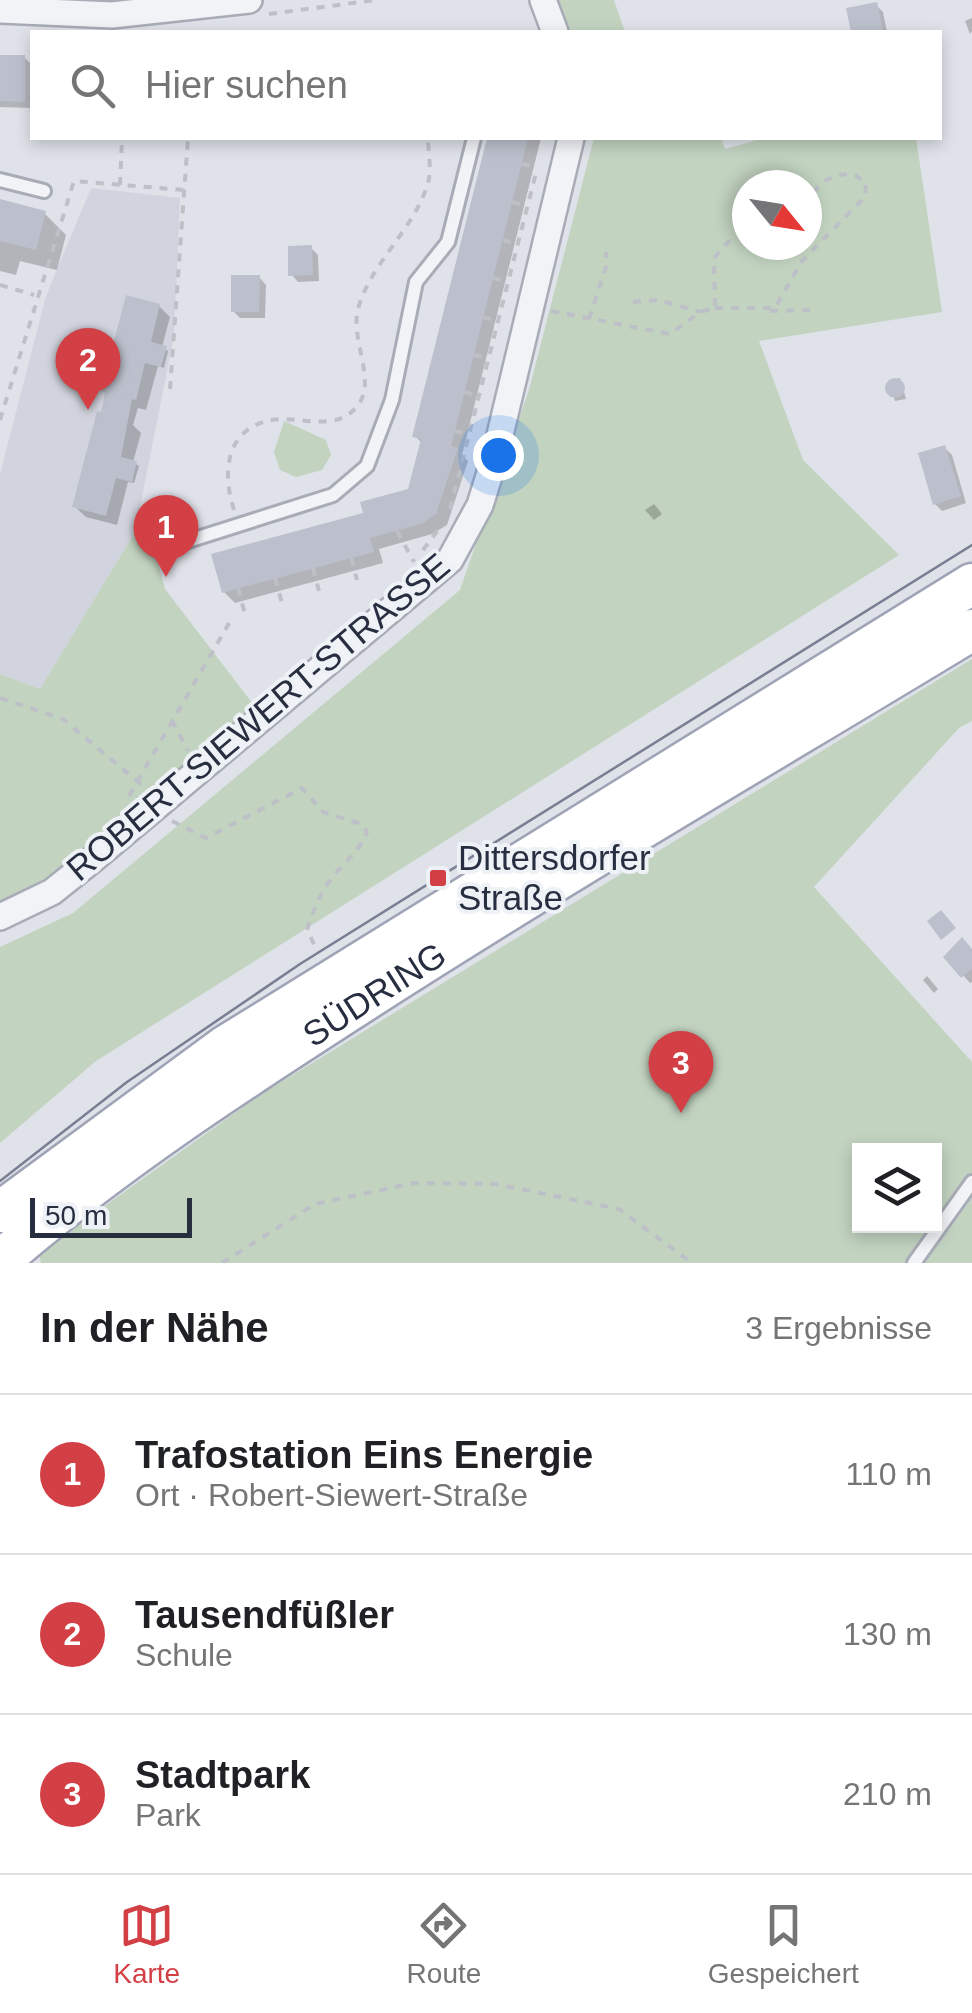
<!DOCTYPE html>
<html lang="de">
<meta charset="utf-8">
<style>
:root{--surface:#fff;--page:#f2f2f2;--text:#202124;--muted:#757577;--line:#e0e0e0;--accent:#d24045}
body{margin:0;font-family:Helvetica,sans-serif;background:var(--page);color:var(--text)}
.controls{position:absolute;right:30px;bottom:30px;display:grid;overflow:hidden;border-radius:0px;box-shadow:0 5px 15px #0003}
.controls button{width:90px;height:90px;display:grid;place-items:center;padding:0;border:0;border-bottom:2px solid var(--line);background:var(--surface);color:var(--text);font:50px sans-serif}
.compass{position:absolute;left:732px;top:170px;width:90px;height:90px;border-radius:50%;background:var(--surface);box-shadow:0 5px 15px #0003;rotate:120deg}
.scale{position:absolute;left:30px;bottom:25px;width:162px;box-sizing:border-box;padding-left:10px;border:5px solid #272e40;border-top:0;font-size:28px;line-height:35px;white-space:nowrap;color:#272e40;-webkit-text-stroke:8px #eef1f6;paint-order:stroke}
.you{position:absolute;left:498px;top:455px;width:35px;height:35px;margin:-25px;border:8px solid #fff;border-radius:50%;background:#1a73e8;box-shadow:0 0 0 15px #1a73e833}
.badge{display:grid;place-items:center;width:65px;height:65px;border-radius:50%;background:var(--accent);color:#fff;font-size:32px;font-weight:700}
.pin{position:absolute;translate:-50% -82px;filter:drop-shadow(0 2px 5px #0008)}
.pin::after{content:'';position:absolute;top:52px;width:35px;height:30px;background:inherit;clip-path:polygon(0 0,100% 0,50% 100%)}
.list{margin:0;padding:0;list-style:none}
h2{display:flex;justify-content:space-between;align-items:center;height:130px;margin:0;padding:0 40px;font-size:42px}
h2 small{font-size:32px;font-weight:400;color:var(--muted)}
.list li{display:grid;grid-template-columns:65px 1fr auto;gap:30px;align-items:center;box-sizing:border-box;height:160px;padding:0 40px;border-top:2px solid var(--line)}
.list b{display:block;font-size:38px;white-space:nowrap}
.list p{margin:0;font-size:32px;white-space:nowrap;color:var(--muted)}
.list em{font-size:32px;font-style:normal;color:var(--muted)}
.icon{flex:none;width:55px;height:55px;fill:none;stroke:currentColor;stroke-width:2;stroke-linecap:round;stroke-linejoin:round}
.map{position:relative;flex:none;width:972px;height:1263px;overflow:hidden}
.search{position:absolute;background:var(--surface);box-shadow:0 5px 15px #0003;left:30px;right:30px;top:30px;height:110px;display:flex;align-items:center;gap:25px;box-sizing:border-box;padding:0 35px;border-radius:0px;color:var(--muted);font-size:38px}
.sheet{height:610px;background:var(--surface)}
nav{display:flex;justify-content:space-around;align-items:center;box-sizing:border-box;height:140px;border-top:2px solid var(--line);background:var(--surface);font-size:28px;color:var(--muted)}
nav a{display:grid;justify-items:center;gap:5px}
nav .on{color:var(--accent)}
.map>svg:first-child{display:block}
.built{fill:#d1d4de}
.green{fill:#c2d3c0;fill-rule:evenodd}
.shadow{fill:#0003}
.building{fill:#bcc0cc}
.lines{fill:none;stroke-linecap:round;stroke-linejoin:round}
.service-casing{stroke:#a8acb6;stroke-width:18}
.minor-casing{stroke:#a8acb6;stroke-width:30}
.primary-casing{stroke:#9ea4b5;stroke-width:45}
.path{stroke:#bdc0c7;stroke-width:4;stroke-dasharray:8 8;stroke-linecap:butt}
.service{stroke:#f2f3f7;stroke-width:12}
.minor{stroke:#f2f3f7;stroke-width:25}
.primary{stroke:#fff;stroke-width:40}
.tram{stroke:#787f93;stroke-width:2.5}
.poi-dot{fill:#d24045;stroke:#eef1f6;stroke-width:4}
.labels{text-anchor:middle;stroke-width:8;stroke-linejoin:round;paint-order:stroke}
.street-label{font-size:35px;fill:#272e40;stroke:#eef1f6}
.poi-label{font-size:35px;fill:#272e40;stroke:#eef1f6;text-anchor:start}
</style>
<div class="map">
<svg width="972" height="1263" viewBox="0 0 972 1263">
<rect width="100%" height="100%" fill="#dfe2e9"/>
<!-- built -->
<path class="built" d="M 91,188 L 180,198 L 174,336 L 135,532 L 40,689 L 0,674 L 0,474 L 46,296 Z"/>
<!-- green -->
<path class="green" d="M 552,0 L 614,0 L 625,32 L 562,32 Z
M 594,138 L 721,138 L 725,149 L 764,138 L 916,138 L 942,312 L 759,341 L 803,460 L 899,555 L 96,1061 L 0,1143 L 0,947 L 73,913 L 460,590 L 529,390 ZM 747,185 L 807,185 L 807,245 L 747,245 Z
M 284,421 L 326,440 L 331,455 L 322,470 L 296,477 L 280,470 L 274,452 Z
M 135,532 L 151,538 L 165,589 L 259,712 L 40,887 L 0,906 L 0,674 L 40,689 Z
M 972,659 L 972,721 L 959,728 L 814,887 L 972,1062 L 972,1182 L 914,1263 L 41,1263 L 39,1253 L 260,1095 ZM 860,1150 L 934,1150 L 934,1226 L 860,1226 Z
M 972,1198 L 972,1263 L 925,1263 Z"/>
<!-- shadow -->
<path class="shadow" d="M 876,5 L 883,12 L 887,32 L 854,32 L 849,10 Z
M 972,18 L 972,31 L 970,34 L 965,21 Z
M 0,57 L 24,57 L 32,65 L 31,108 L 0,107 Z
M 490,138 L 541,138 L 462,455 L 468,461 L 447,525 L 432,534 L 379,549 L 383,563 L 235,603 L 224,592 L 410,491 L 422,443 L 415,436 Z
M 0,202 L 44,213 L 66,235 L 57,270 L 20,261 L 16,275 L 0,271 Z
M 311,248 L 318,255 L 319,281 L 298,282 L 291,274 Z
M 259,277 L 266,285 L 265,318 L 240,318 L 233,311 Z
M 159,306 L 170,317 L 162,347 L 168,351 L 164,368 L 158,366 L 146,410 L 138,408 L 133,425 L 141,433 L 133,462 L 139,466 L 134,483 L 128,482 L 117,525 L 86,517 L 74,506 L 102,415 Z
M 900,378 L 906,399 L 895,401 L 889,381 Z
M 945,448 L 952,455 L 966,503 L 942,511 L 935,504 Z
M 654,504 L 662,514 L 654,520 L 645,510 Z
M 972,952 L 972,982 L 970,983 L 947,957 Z
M 927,976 L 938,989 L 934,993 L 923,980 Z"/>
<!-- building -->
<path class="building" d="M 877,2 L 883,32 L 851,32 L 846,8 Z
M 0,55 L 25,55 L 25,102 L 0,101 Z
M 487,138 L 528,138 L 451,446 L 458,448 L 436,514 L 421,524 L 370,538 L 374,552 L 222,593 L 211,554 L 363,513 L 360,502 L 408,489 L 421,439 L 412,437 Z
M 0,199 L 46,211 L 36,250 L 0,241 Z
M 312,245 L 313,275 L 288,276 L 288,246 Z
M 231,275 L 260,275 L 259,312 L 231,312 Z
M 126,295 L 160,304 L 151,342 L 167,346 L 161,367 L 145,363 L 136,400 L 132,399 L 121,457 L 137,461 L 132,482 L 116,478 L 106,516 L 72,507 L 97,411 L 101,412 L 105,393 L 101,391 Z
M885 388a10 10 0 1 1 20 0a10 10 0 1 1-20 0Z
M 945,445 L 961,496 L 933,505 L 918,453 Z
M 941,910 L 956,928 L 941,940 L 927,921 Z
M 962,937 L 972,949 L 972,969 L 961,978 L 943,957 Z"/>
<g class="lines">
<defs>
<path id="service" d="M 0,180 L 44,191
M 166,548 L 333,495 L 367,466 L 392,400 L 416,282 L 448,242 L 474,138
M 914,1263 L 972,1182"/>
<path id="minor" d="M 543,0 L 555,32
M 0,10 L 112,15 L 249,0
M 0,917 L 52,892 L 97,856 L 450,560 L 480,505 L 494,460 L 571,138"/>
<g id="primary">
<path d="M 0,1212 L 224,1047 L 972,584"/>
<path id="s1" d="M 0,1261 C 113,1163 238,1082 364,1001 C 563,873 769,753 972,630"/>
</g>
</defs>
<!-- service casing -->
<use href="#service" class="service-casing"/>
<!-- minor casing -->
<use href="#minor" class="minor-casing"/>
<!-- primary casing -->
<use href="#primary" class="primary-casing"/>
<!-- path -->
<path class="path" d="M 269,14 L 376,0
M 522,164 L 536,167
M 120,185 L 122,138
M 512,202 L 527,206
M 503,240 L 517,244
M 493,278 L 508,282
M 0,285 L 34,295
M 633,302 L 658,300 L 701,312
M 715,308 L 775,308 L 802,261 L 865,197 L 866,183 L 854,174 C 831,173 817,183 807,204
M 551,311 L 670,334 L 700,312 L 715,308 L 714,258 L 728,242 L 747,236
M 770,311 L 815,310
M 483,317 L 498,321
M 589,319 L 607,264 L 606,252
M 474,355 L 488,358
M 170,389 L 188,138
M 464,392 L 479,396
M 0,420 L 74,181 L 184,190
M 454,431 L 469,434
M 450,509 L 537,169
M 234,510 C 222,473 225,429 271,420 C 299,415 337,434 358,405 C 377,381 350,339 358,309 C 371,262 414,230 428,183 C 432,170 428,151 428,138
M 397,531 L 414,562
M 423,550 L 438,530
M 351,558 L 357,580
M 313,568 L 319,591
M 275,578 L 282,603
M 238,588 L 245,614
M 0,698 L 63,719 L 143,786
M 172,720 L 188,751
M 129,796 L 232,618
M 172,821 L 206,838 L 302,788 L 323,812 L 361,824 L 367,832 C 360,851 344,862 332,878 C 320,893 313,911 307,930 L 318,952
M 222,1263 L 315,1204 L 414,1183 L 496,1184 L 619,1209 L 692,1263"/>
<!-- service -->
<use href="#service" class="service"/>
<!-- minor -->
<use href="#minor" class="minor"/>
<!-- primary -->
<use href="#primary" class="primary"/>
<!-- tram -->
<path class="tram" d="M 0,1181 L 127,1082 L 300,964 L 972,545"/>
</g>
<!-- markers -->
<rect class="poi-dot" x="428" y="868" width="20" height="20" rx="5"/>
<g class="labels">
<!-- street labels -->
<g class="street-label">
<text transform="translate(258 717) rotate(-40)" y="12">ROBERT-SIEWERT-STRASSE</text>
<text dy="12" stroke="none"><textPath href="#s1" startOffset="460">SÜDRING</textPath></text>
</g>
<!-- poi labels -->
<g class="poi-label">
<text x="458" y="870">Dittersdorfer<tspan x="458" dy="40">Straße</tspan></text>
</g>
</g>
</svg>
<div class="controls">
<button><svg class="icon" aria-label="layers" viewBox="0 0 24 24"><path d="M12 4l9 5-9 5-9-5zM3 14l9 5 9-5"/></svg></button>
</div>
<svg class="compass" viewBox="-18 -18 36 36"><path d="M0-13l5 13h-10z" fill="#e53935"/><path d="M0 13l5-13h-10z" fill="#757577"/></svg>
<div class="scale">50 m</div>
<div class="you"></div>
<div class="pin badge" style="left:166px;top:577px">1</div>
<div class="pin badge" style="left:88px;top:410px">2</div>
<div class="pin badge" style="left:681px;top:1113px">3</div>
<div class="search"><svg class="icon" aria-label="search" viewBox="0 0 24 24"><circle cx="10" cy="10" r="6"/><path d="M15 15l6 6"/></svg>Hier suchen</div>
</div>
<section class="sheet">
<h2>In der Nähe<small>3 Ergebnisse</small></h2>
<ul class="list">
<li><span class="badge">1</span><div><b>Trafostation Eins Energie</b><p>Ort · Robert-Siewert-Straße</p></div><em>110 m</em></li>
<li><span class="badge">2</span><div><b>Tausendfüßler</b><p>Schule</p></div><em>130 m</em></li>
<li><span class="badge">3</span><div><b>Stadtpark</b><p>Park</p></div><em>210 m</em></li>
</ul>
</section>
<nav>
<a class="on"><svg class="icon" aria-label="map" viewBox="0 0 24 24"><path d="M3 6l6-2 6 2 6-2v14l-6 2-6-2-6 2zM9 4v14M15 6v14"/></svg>Karte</a>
<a><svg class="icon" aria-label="directions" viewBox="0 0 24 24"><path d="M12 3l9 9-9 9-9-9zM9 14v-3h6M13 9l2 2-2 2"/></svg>Route</a>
<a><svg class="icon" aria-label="saved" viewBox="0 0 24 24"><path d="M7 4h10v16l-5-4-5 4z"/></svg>Gespeichert</a>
</nav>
